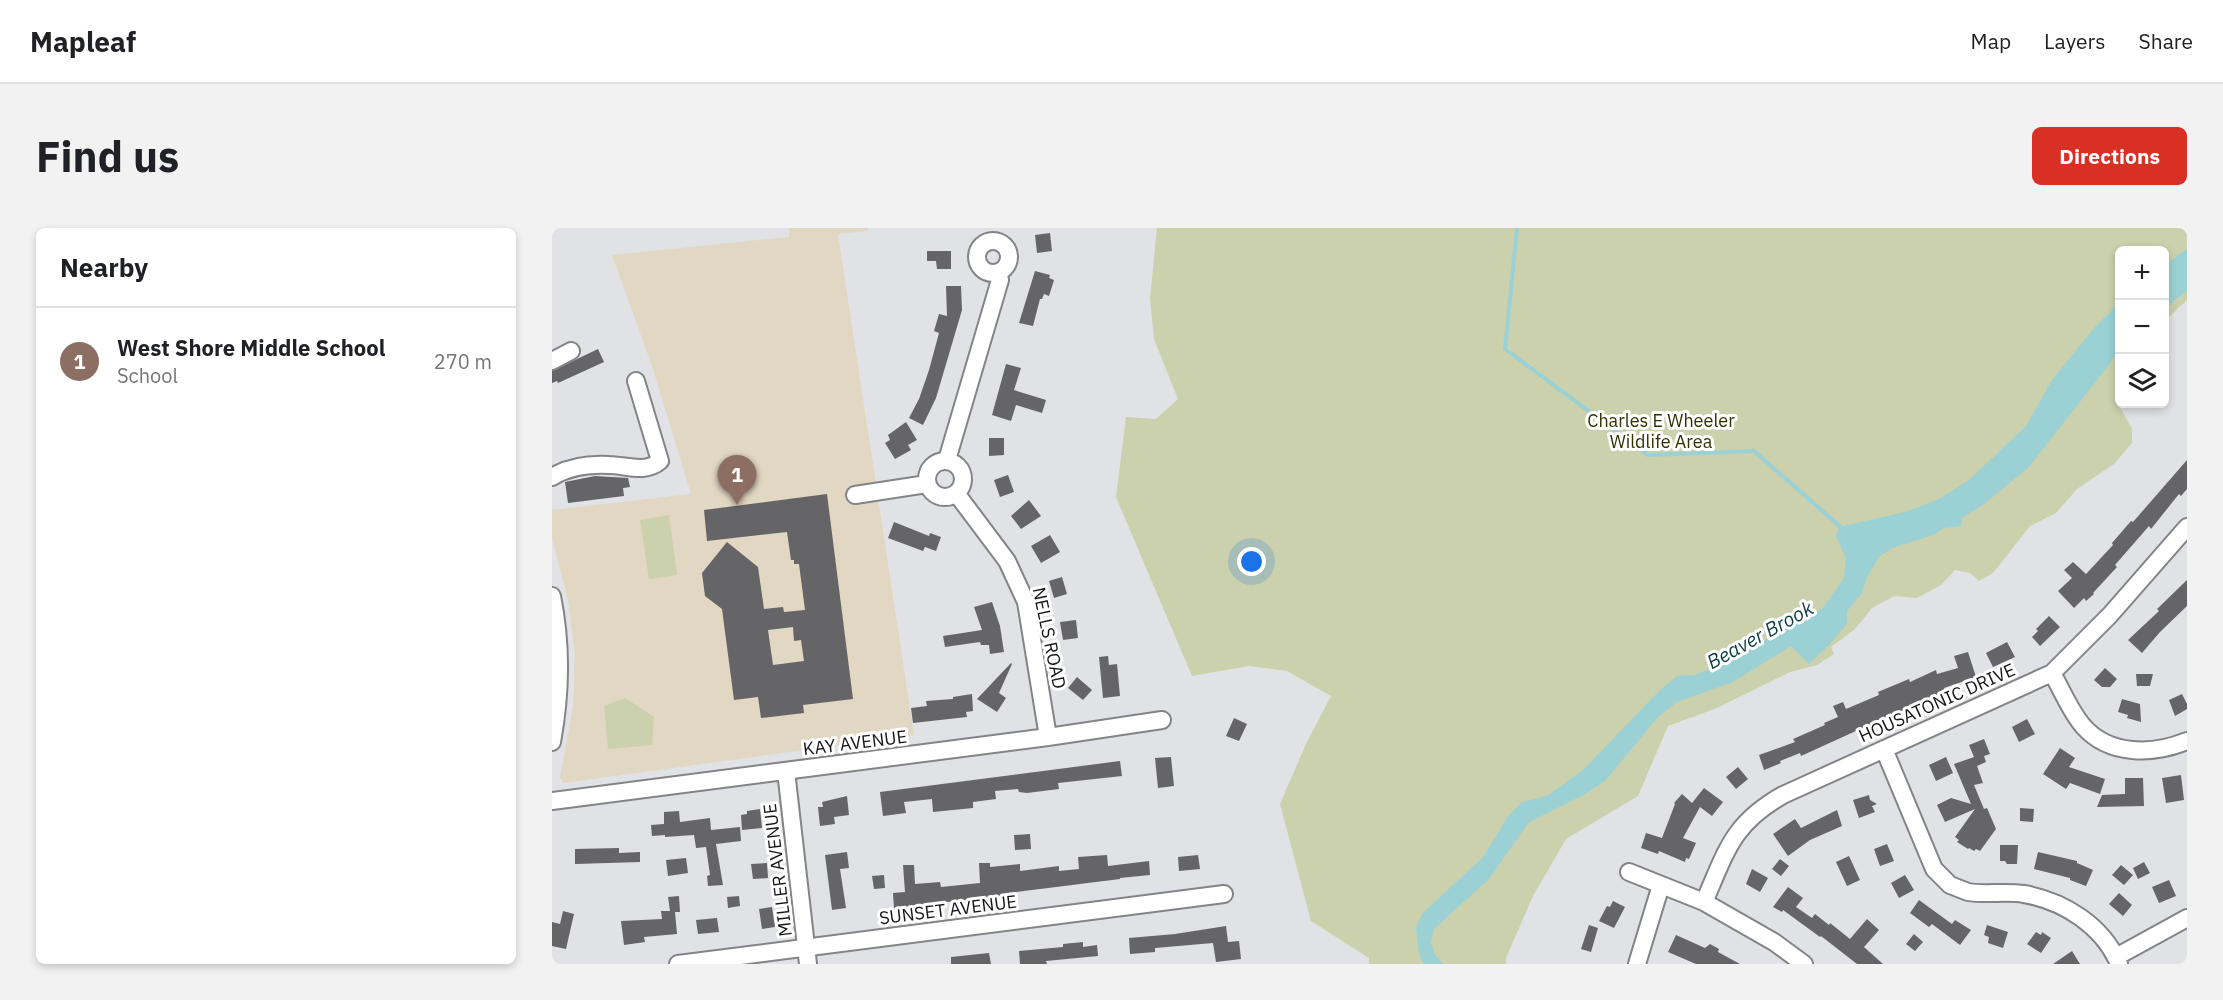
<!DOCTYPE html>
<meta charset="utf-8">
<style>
:root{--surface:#fff;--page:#f2f2f2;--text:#202124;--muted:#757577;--line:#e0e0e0;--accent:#d93025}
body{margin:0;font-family:"IBM Plex Sans",sans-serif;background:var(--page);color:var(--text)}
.controls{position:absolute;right:18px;top:18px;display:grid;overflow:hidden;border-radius:9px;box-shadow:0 3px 9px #0003}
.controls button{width:54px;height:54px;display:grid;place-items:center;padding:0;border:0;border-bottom:2px solid var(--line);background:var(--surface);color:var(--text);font:30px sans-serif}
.you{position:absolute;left:700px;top:334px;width:21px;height:21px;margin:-15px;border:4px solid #fff;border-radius:50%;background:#1a73e8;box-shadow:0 0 0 9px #1a73e833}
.badge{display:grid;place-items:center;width:39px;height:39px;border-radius:50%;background:var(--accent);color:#fff;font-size:20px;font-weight:700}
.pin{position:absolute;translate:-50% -50px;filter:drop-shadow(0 2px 3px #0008)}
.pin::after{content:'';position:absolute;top:32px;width:21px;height:18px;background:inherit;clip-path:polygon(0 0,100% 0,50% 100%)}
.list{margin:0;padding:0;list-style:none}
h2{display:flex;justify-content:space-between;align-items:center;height:78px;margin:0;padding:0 24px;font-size:26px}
h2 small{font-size:20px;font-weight:400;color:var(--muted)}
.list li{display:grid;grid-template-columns:39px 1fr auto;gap:18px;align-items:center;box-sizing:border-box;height:108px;padding:0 24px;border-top:2px solid var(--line)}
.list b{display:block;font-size:22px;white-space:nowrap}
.list p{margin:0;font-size:20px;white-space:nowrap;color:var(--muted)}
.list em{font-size:20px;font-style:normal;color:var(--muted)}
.icon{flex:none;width:33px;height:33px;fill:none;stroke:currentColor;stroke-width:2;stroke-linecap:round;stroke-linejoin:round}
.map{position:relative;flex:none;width:1635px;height:736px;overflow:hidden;border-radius:9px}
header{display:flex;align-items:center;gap:36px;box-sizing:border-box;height:84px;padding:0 30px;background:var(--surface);border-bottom:2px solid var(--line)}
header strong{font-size:28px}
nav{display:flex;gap:33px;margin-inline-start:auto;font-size:21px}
.intro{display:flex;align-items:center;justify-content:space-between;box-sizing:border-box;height:144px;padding:0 36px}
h1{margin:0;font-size:42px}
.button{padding:15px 27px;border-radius:9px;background:var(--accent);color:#fff;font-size:21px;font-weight:700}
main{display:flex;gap:36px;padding:0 36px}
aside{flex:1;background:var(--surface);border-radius:9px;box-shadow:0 3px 9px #0003}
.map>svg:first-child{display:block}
.education{fill:#e1d7c2}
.green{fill:#cbd0ad}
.water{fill:#9bd1d4}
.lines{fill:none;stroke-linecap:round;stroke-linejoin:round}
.stream{stroke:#9bd1d4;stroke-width:4}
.building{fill:#656466;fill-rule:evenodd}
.minor-casing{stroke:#838486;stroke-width:20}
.minor{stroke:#fff;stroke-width:16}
.labels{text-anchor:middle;stroke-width:6;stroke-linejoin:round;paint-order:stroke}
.park-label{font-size:18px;fill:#303200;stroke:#fff}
.street-label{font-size:18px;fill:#141516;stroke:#fff}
.water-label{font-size:20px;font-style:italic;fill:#0c3f42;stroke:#fff}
</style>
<header>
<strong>Mapleaf</strong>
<nav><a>Map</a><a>Layers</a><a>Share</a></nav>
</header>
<div class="intro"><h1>Find us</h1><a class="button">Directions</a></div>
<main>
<aside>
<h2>Nearby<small></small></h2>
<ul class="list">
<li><span class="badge" style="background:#8d6e63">1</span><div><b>West Shore Middle School</b><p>School</p></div><em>270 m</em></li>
</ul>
</aside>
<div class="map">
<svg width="1635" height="736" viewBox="0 0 1635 736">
<rect width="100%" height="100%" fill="#e1e2e5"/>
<!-- education -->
<path class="education" d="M 237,0 L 316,0 L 316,3 L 286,6 L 362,507 L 11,555 L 8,550 L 21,478 L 23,427 L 16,372 L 0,311 L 0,282 L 139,266 L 100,138 L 60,27 L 237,9 Z"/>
<!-- green -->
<path class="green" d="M 605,0 L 1635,0 L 1635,72 L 1613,93 L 1612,22 L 1568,22 L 1568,160 L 1563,170 L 1580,201 L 1580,215 L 1562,236 L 1525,261 L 1504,285 L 1478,298 L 1441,345 L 1427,353 L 1418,345 L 1403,342 L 1389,357 L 1365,370 L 1342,368 L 1320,380 L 1303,401 L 1279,419 L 1282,426 L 1265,437 L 1238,444 L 1165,480 L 1116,498 L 1086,568 L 1014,611 L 981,668 L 954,730 L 954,736 L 817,736 L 817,730 L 759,693 L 728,576 L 754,516 L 779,468 L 735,443 L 697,438 L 640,448 L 564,269 L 574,189 L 604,191 L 626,171 L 602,111 L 598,70 Z
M 117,287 L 125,347 L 97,351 L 88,292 Z
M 73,470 L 102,489 L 100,517 L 56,521 L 52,478 Z"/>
<!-- water -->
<path class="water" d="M 1635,21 L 1635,63 L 1613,80 L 1613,37 Z
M 1567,75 L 1567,122 L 1556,138 L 1476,240 L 1432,276 L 1410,290 L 1409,298 L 1392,300 L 1381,307 L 1340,320 L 1328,328 L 1315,349 L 1310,365 L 1295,383 L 1295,396 L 1276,418 L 1257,436 L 1239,418 L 1181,454 L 1125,474 L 1107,488 L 1053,553 L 1033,566 L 977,594 L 937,651 L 882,701 L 879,714 L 882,725 L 891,736 L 872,736 L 867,726 L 864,700 L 870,686 L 932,628 L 956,588 L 970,574 L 995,568 L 1031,542 L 1108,462 L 1125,448 L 1143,447 L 1171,436 L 1270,381 L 1292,350 L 1294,330 L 1284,308 L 1287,299 L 1353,284 L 1387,271 L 1417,252 L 1474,198 L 1500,152 L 1543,99 Z"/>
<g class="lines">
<!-- stream -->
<path class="stream" d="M 965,0 L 953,121 L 1096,227 L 1202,223 L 1291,301"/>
</g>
<!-- building -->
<path class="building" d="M 498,5 L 500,23 L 485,25 L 483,7 Z
M 375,23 L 399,23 L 399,41 L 385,41 L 384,33 L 375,33 Z
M 483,43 L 498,47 L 497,50 L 502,52 L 497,68 L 492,66 L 490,71 L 488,71 L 481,98 L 467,95 Z
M 394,58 L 409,58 L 410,82 L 384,170 L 371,197 L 357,190 L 367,171 L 377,142 L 387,105 L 382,103 L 387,86 L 395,88 Z
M 46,121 L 52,134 L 6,155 L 5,153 L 0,155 L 0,143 Z
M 454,136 L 469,140 L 462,162 L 494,172 L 490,185 L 464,177 L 459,193 L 440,187 Z
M 354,194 L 365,212 L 356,217 L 359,222 L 343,231 L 333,215 L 338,212 L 336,207 Z
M 437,210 L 452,210 L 452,227 L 437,228 Z
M 1635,232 L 1635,261 L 1629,268 L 1627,266 L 1599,301 L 1597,298 L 1563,337 L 1565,339 L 1541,365 L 1542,366 L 1534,373 L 1532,370 L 1522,380 L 1506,363 L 1520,350 L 1512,342 L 1521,334 L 1534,346 L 1561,317 L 1560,315 L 1579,293 L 1581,294 Z
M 456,247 L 462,264 L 448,269 L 442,252 Z
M 43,248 L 76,250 L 78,259 L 71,260 L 72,268 L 16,275 L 13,254 Z
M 275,266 L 301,471 L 251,477 L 252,485 L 209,490 L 206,469 L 182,472 L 170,381 L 153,368 L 150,345 L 175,314 L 206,339 L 212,381 L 231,379 L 232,384 L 253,382 L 247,336 L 242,336 L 242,332 L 239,332 L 235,304 L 155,313 L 152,282 ZM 241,399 L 242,413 L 249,412 L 252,433 L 221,437 L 216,402 Z
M 477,272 L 489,288 L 469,301 L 459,288 Z
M 342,294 L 377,308 L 378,305 L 389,309 L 384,323 L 373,319 L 371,323 L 336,310 Z
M 498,307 L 508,324 L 489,335 L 479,318 Z
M 510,349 L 515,366 L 502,370 L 497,353 Z
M 1635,352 L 1635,378 L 1608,404 L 1590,425 L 1576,412 L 1607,383 L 1605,381 Z
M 440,374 L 448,398 L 452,424 L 438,426 L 437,417 L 429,417 L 428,414 L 393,419 L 391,408 L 430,402 L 422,379 Z
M 1497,388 L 1508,399 L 1488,418 L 1480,409 L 1486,403 L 1484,401 Z
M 524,392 L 526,410 L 511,412 L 508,394 Z
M 1455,414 L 1463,429 L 1441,439 L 1434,425 Z
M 1416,424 L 1424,449 L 1392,460 L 1394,466 L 1328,492 L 1249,528 L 1248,525 L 1228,533 L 1229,535 L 1212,542 L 1207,527 L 1243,514 L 1241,511 L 1273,497 L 1272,495 L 1286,489 L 1281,478 L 1291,474 L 1294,481 L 1327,467 L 1326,464 L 1357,451 L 1358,454 L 1384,442 L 1385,446 L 1406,440 L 1402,428 Z
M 556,428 L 557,437 L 565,436 L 568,468 L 551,470 L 547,429 Z
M 459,435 L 460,436 L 447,465 L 454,470 L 445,484 L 425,471 Z
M 1553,440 L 1565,451 L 1558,459 L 1550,459 L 1542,452 Z
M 1584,446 L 1601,446 L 1598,458 L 1585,458 Z
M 525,449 L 540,462 L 531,472 L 516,460 Z
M 420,466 L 421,483 L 414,484 L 415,489 L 361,495 L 359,480 L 375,478 L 374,473 L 401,471 L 401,469 Z
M 1630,466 L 1635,476 L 1635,481 L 1623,488 L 1617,472 Z
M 1570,471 L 1588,476 L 1589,494 L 1575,490 L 1576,487 L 1566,484 Z
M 682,490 L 695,496 L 687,513 L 674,508 Z
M 1475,491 L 1483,506 L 1467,514 L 1460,499 Z
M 1432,511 L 1438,526 L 1432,528 L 1434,534 L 1425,538 L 1431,555 L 1422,557 L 1432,581 L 1435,580 L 1444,601 L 1428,623 L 1424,621 L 1422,623 L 1417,620 L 1416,621 L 1405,614 L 1407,612 L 1403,609 L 1423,581 L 1393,594 L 1385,577 L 1399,570 L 1419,576 L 1402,536 L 1422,529 L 1417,517 Z
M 1508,520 L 1523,530 L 1517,539 L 1553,551 L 1548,566 L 1518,555 L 1514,561 L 1491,546 Z
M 619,529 L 622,558 L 606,560 L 603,530 Z
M 1394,529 L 1401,545 L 1384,553 L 1377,537 Z
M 568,533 L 570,548 L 506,555 L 507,561 L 475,565 L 467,564 L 466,561 L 443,563 L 444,571 L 421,574 L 421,580 L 381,584 L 380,571 L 352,574 L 354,585 L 331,588 L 328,564 Z
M 1186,539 L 1196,551 L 1184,561 L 1174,549 Z
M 1629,547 L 1632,572 L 1614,575 L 1610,550 Z
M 1573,550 L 1591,550 L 1592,578 L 1545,579 L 1550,567 L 1573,566 Z
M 1152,560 L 1171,574 L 1160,588 L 1148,579 L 1131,610 L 1144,615 L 1137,631 L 1134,630 L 1133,634 L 1107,623 L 1106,626 L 1089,620 L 1094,605 L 1110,610 L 1123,576 L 1122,575 L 1130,566 L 1140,575 Z
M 1317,567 L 1318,572 L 1325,576 L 1320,578 L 1323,584 L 1307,590 L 1301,572 Z
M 295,568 L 297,587 L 282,589 L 283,596 L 268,598 L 266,579 L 271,579 L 270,574 Z
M 1468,580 L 1482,581 L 1481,594 L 1468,593 Z
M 208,581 L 210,600 L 190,602 L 189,587 L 195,586 L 195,583 Z
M 1285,582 L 1290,598 L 1258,612 L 1236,628 L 1221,606 L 1243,591 L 1249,600 Z
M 127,583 L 128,594 L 158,590 L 159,602 L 188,599 L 189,613 L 164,616 L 171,657 L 156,658 L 155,648 L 158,647 L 154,619 L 144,620 L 142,607 L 113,609 L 113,607 L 100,608 L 99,597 L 112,596 L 112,584 Z
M 478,606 L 479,621 L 463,622 L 462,607 Z
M 1335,616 L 1342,633 L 1328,638 L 1322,621 Z
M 1448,617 L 1466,617 L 1465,636 L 1455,636 L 1453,633 L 1448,633 Z
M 67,620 L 67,625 L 88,624 L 88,634 L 23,636 L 23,621 Z
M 295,624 L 297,640 L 288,641 L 294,680 L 280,682 L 273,627 Z
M 1486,624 L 1525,633 L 1525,635 L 1541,642 L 1534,658 L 1518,652 L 1518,650 L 1482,641 Z
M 555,627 L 556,638 L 597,633 L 598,647 L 568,650 L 568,651 L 449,666 L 449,668 L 342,680 L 341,665 L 353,664 L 351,637 L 362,637 L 363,656 L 388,654 L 389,659 L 428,655 L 427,635 L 438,635 L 438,639 L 468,636 L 468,643 L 507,638 L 507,643 L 527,641 L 526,629 Z
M 646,627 L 648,641 L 627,643 L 626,629 Z
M 1297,628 L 1308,652 L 1295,658 L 1284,634 Z
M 134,630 L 136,645 L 116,648 L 114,632 Z
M 1228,631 L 1237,638 L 1229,648 L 1220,641 Z
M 1592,634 L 1598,645 L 1586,651 L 1581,640 Z
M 215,635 L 216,650 L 201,651 L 199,636 Z
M 1569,637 L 1581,647 L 1572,657 L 1560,647 Z
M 1200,641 L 1216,650 L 1208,664 L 1194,656 Z
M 332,647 L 333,660 L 322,661 L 320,648 Z
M 1353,647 L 1362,662 L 1347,670 L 1339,655 Z
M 1617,652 L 1624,668 L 1607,675 L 1600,659 Z
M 1236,659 L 1251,670 L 1244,679 L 1260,690 L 1263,686 L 1277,697 L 1278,695 L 1298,711 L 1315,691 L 1327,702 L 1312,719 L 1331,736 L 1305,736 L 1269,708 L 1268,709 L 1231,682 L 1230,684 L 1221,679 Z
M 1567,665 L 1580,677 L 1571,688 L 1557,676 Z
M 127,668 L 128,684 L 123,684 L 125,706 L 92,709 L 93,714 L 72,717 L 69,693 L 110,691 L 109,683 L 118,683 L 116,669 Z
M 187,668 L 188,678 L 176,680 L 175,669 Z
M 1367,672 L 1400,696 L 1403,692 L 1419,702 L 1408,717 L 1380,696 L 1377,699 L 1358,685 Z
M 1061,673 L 1073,679 L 1062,700 L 1047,693 L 1055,678 L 1058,679 Z
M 220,679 L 223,699 L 210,701 L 207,681 Z
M 11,683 L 22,686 L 14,721 L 0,718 L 0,694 L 8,696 Z
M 165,690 L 167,704 L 146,706 L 144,692 Z
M 1037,697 L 1046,700 L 1039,724 L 1029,721 Z
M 1435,697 L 1456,704 L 1451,720 L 1436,715 L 1437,709 L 1432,707 Z
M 674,698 L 676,714 L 687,713 L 689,731 L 664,734 L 661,715 L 603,720 L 603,724 L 578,726 L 577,710 L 623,706 Z
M 1484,704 L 1489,707 L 1490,704 L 1499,710 L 1489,725 L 1475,716 Z
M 1362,706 L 1371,714 L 1363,723 L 1354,716 Z
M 1124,707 L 1153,720 L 1158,716 L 1167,721 L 1166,724 L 1188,736 L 1144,736 L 1116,724 Z
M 531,714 L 531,719 L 545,717 L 546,728 L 494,733 L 495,736 L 468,736 L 467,723 L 511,719 L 511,716 Z
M 1520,723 L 1528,736 L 1501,736 Z
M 437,725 L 439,736 L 399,736 L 399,729 Z"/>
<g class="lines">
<defs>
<path id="minor" d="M425 29a16 16 0 1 1 32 0a16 16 0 1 1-32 0Z
M 0,133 L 19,123
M 395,232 L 448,52 L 446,44
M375 251a18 18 0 1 1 36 0a18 18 0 1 1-36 0Z
M 0,249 C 16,239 38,236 57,237 C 74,237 93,246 108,233 L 84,153
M 404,265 L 455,333 L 474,374 L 496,509
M 303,267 L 375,256
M 0,368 C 10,417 9,465 0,514
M 1500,445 C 1510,462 1518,483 1531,498 C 1557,528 1601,527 1635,513
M 1332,521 L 1382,641 L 1398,657 L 1416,664 C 1434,667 1453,663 1472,666 C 1512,673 1551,698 1567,736
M 234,543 L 256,736
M 0,573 L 496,509 L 610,492
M 1077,644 L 1152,674 L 1222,714 L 1252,736
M 1152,674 C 1175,622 1180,596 1231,567 L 1500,445 L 1558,387 L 1635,299
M 1564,729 L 1635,690
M 126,736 L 672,666
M 1085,736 L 1109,657"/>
</defs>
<!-- minor casing -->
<use href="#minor" class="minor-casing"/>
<!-- minor -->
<use href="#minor" class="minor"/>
</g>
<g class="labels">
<!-- park labels -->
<g class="park-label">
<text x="1109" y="199">Charles E Wheeler<tspan x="1109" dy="21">Wildlife Area</tspan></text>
</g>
<!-- street labels -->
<g class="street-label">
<text transform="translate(497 410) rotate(78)" y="6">NELLS ROAD</text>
<text transform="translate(1385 475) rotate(-24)" y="6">HOUSATONIC DRIVE</text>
<text transform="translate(303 515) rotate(-7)" y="6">KAY AVENUE</text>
<text transform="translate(226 642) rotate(-97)" y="6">MILLER AVENUE</text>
<text transform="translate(396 682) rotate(-7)" y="6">SUNSET AVENUE</text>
</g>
<!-- water labels -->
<g class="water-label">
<text transform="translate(1208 407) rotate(-29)" y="7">Beaver Brook</text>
</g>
</g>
</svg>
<div class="controls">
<button>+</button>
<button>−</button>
<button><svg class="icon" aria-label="layers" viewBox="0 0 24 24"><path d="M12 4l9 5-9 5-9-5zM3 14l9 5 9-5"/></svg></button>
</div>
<div class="you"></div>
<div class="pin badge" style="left:185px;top:277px;background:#8d6e63">1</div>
</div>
</main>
